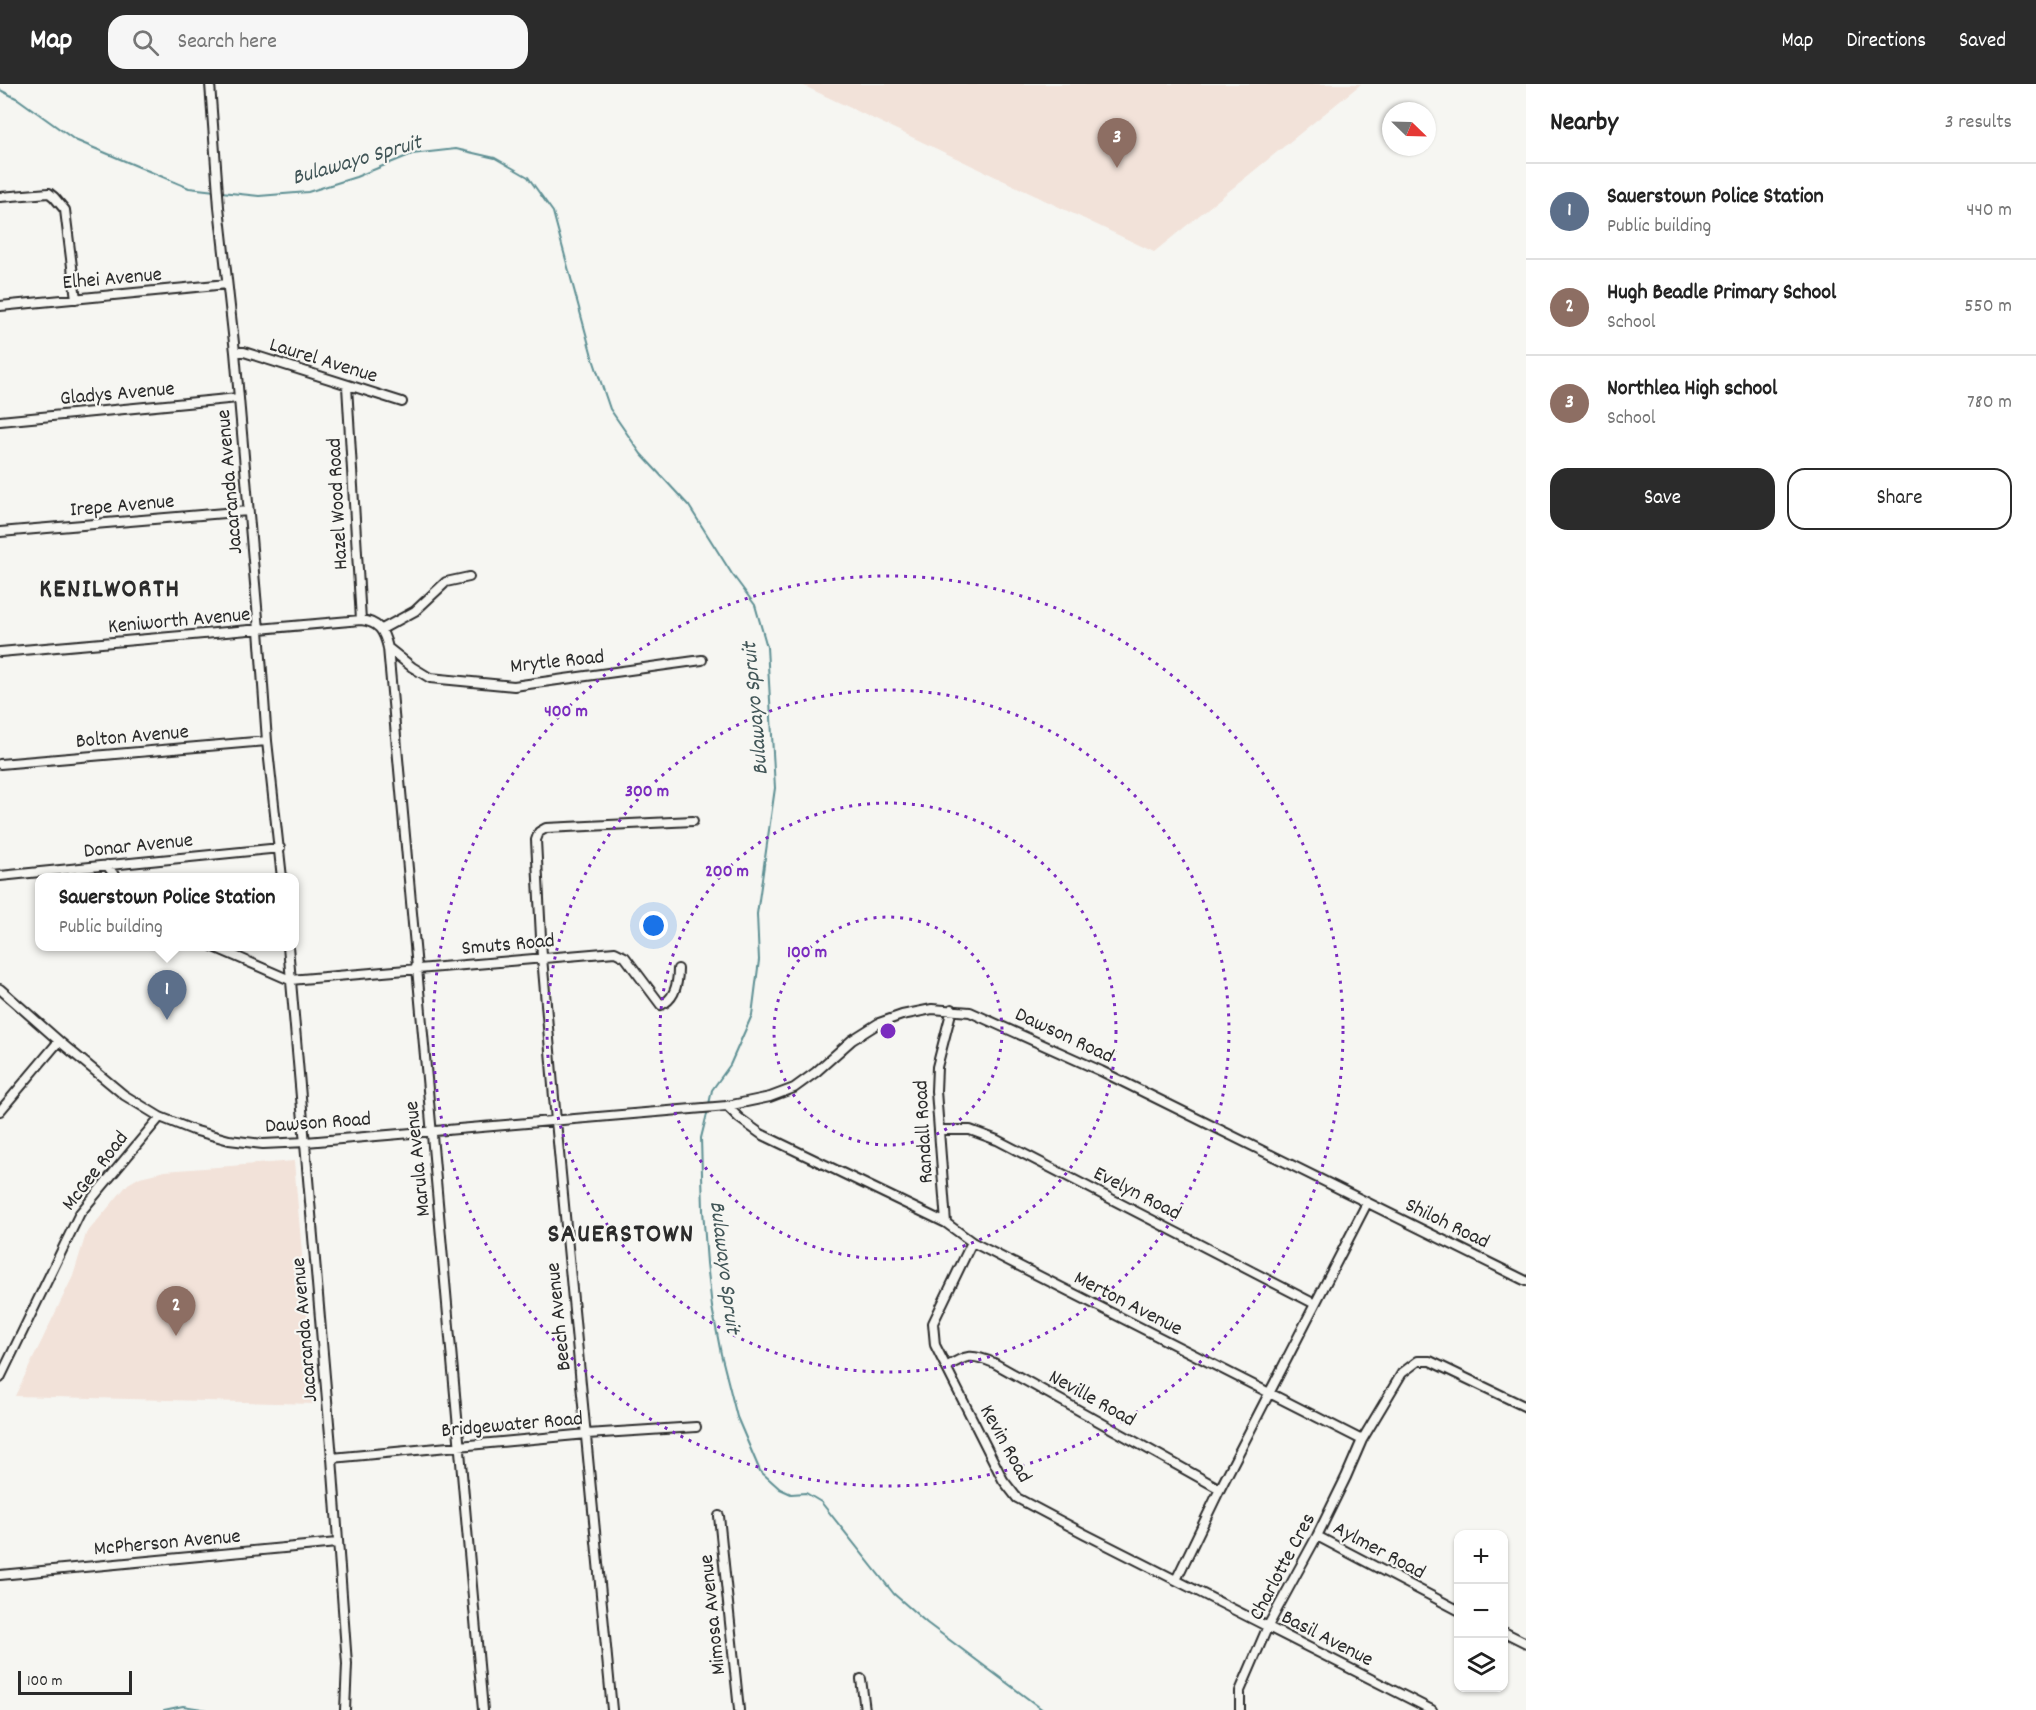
<!DOCTYPE html>
<meta charset="utf-8">
<style>
:root{--surface:#fff;--page:#f6f6f6;--text:#222;--muted:#767676;--line:#e0e0e0;--accent:#2b2b2b}
body{margin:0;font-family:Dekko,sans-serif;background:var(--page);color:var(--text)}
.controls{position:absolute;right:18px;bottom:18px;display:grid;overflow:hidden;border-radius:12px;box-shadow:0 2px 4px #0004}
.controls button{width:54px;height:54px;display:grid;place-items:center;padding:0;border:0;border-bottom:2px solid var(--line);background:var(--surface);color:var(--text);font:30px sans-serif}
.compass{position:absolute;left:1382px;top:18px;width:54px;height:54px;border-radius:50%;background:var(--surface);box-shadow:0 2px 4px #0004;rotate:113deg}
.scale{position:absolute;left:18px;bottom:15px;width:114px;box-sizing:border-box;padding-left:6px;border:3px solid #2b2b2b;border-top:0;font-size:16px;line-height:21px;white-space:nowrap;color:#2b2b2b;-webkit-text-stroke:4px #f6f6f2;paint-order:stroke}
.you{position:absolute;left:654px;top:842px;width:21px;height:21px;margin:-15px;border:4px solid #fff;border-radius:50%;background:#1a73e8;box-shadow:0 0 0 9px #1a73e833}
.badge{display:grid;place-items:center;width:39px;height:39px;border-radius:50%;background:var(--accent);color:#fff;font-size:20px;font-weight:700}
.pin{position:absolute;translate:-50% -50px;filter:drop-shadow(0 2px 3px #0008)}
.pin::after{content:'';position:absolute;top:32px;width:21px;height:18px;background:inherit;clip-path:polygon(0 0,100% 0,50% 100%)}
.popup{position:absolute;left:35px;top:789px;width:264px;height:78px;box-sizing:border-box;display:grid;place-content:center;border-radius:12px;background:var(--surface);filter:drop-shadow(0 2px 4px #0005);font-size:20px;white-space:nowrap;color:var(--muted)}
.popup b{font-size:22px;color:var(--text)}
.popup::after{content:'';position:absolute;left:50%;top:100%;margin-left:-12px;border:12px solid transparent;border-top-color:var(--surface)}
.list{margin:0;padding:0;list-style:none}
h2{display:flex;justify-content:space-between;align-items:center;height:78px;margin:0;padding:0 24px;font-size:26px}
h2 small{font-size:20px;font-weight:400;color:var(--muted)}
.list li{display:grid;grid-template-columns:39px 1fr auto;gap:18px;align-items:center;box-sizing:border-box;height:96px;padding:0 24px;border-top:2px solid var(--line)}
.list b{display:block;font-size:22px;white-space:nowrap}
.list p{margin:0;font-size:20px;white-space:nowrap;color:var(--muted)}
.list em{font-size:20px;font-style:normal;color:var(--muted)}
.actions{display:flex;gap:12px;padding:18px 24px}
.actions a{flex:1;padding:14px 0;border:2px solid var(--accent);border-radius:18px;text-align:center;font-size:21px;color:var(--accent)}
.actions .main{background:var(--accent);color:#fff}
.icon{flex:none;width:33px;height:33px;fill:none;stroke:currentColor;stroke-width:2;stroke-linecap:round;stroke-linejoin:round}
.map{position:relative;flex:none;width:1526px;height:1626px;overflow:hidden}
header{display:flex;align-items:center;gap:36px;box-sizing:border-box;height:84px;padding:0 30px;background:var(--accent);color:#fff}
header strong{font-size:28px}
nav{display:flex;gap:33px;margin-inline-start:auto;font-size:21px}
.search{width:420px;height:54px;background:var(--page);display:flex;align-items:center;gap:15px;box-sizing:border-box;padding:0 21px;border-radius:18px;color:var(--muted);font-size:22px}
main{display:flex}
aside{flex:1;background:var(--surface)}
.map>svg:first-child{display:block}
.built{fill:#f2e2d9}
.lines{fill:none;stroke-linecap:round;stroke-linejoin:round}
.stream{stroke:#5f9094;stroke-width:2}
.minor-casing{stroke:#2b2b2b;stroke-width:12}
.minor{stroke:#f6f6f2;stroke-width:8}
.ring{fill:none;stroke:#7b2cbf;stroke-width:3;stroke-dasharray:3 6}
.labels{text-anchor:middle;stroke-width:4.5;stroke-linejoin:round;paint-order:stroke}
.street-label{font-size:21px;fill:#2b2b2b;stroke:#f6f6f2}
.water-label{font-size:22px;font-style:italic;fill:#415557;stroke:#f6f6f2}
.district-label{font-size:27px;font-weight:bold;letter-spacing:1.5px;fill:#2b2b2b;stroke:#f6f6f2}
.centre{fill:#7b2cbf;stroke:#f6f6f2;stroke-width:3}
.ring-label{font-size:18px;text-anchor:middle;font-weight:bold;fill:#7b2cbf;stroke:#f6f6f2;stroke-width:4.5;stroke-linejoin:round;paint-order:stroke}
</style>
<header>
<strong>Map</strong>
<div class="search"><svg class="icon" aria-label="search" viewBox="0 0 24 24"><circle cx="10" cy="10" r="6"/><path d="M15 15l6 6"/></svg>Search here</div>
<nav><a>Map</a><a>Directions</a><a>Saved</a></nav>
</header>
<main>
<div class="map">
<svg width="1526" height="1626" viewBox="0 0 1526 1626">
<rect width="100%" height="100%" fill="#f6f6f2"/>
<filter id="ink" filterUnits="userSpaceOnUse"><feTurbulence type="fractalNoise" baseFrequency=".0167" numOctaves="2"/><feDisplacementMap in="SourceGraphic" scale="12" xChannelSelector="R" yChannelSelector="G"/><feConvolveMatrix kernelMatrix="1 2 1 2 8 2 1 2 1" color-interpolation-filters="sRGB"/></filter>
<g filter="url(#ink)">
<!-- built -->
<path class="built" d="M 800,0 L 1361,0 L 1154,168 Z
M 294,1077 L 315,1320 L 15,1312 L 73,1192 L 86,1150 L 128,1100 L 140,1093 L 165,1087 Z"/>
<g class="lines">
<!-- stream -->
<path class="stream" d="M 0,6 L 18,15 L 75,56 L 189,104 L 215,107
M 221,108 L 259,112 L 308,108 L 356,93 L 412,70 L 456,65 L 495,74 L 528,93 L 553,128 L 592,272 L 610,325 L 641,370 L 689,422 L 732,490 L 755,521 L 767,563 L 775,704 L 757,830 L 759,876 L 752,931 L 730,981 L 712,1006 L 709,1020
M 708,1026 L 701,1054 L 703,1126 L 707,1179 L 712,1223 L 721,1270 L 737,1333 L 760,1387 L 780,1405 L 791,1410 L 806,1409 L 821,1418 L 894,1510 L 927,1539 L 1043,1626
M 164,1626 L 183,1622 L 208,1626"/>
<defs>
<path id="minor" d="M 210,0 L 219,123 L 235,268 L 259,546 L 267,657 L 282,794
M 0,113 L 49,109 L 54,113 L 65,126 L 76,215
M 0,222 L 227,200
M 235,268 L 244,268 L 402,318
M 347,302 L 361,536
M 0,337 L 238,314
M 0,448 L 248,427
M 382,545 L 415,527 L 446,498 L 469,493
M 388,564 L 412,583 L 430,594 L 514,602 L 702,576
M 0,568 L 361,536 C 379,538 384,547 388,564 C 419,918 454,1272 483,1626
M 0,680 L 267,657
M 107,781 L 116,794
M 0,792 L 280,764
M 212,862 L 290,896 L 615,868 L 625,873 L 661,921 C 675,915 678,900 678,885
M 288,862 L 332,1374 L 347,1580 L 345,1626
M 0,905 L 59,957 L 124,1011 L 160,1033 L 193,1046 L 229,1056 L 263,1060 L 306,1058 L 727,1022 L 770,1013 L 794,1004 L 816,988 L 852,956 L 879,939 L 902,931 L 932,925 L 970,928 L 1101,987 L 1526,1197
M 952,925 L 937,983 L 936,1007 L 946,1139 L 972,1158 L 1362,1356
M 727,1022 L 739,1034 L 761,1050 L 946,1139
M 0,1027 L 59,957
M 939,1046 L 970,1046 L 997,1056 L 1315,1220
M 972,1158 L 933,1239 L 935,1261 L 1003,1396 L 1017,1414 L 1085,1450 L 1432,1626
M 946,1283 C 967,1271 971,1269 994,1279 L 1220,1405
M 0,1294 L 80,1129 L 160,1033
M 332,1374 L 587,1350 L 696,1343
M 719,1432 L 739,1626
M 1317,1452 L 1458,1526
M 0,1491 L 337,1459
M 1176,1496 L 1220,1405 L 1367,1119
M 1504,1548 L 1526,1559
M 861,1595 L 865,1626
M 612,1626 L 556,1037 L 542,873 L 536,756 L 539,748 L 546,744 L 693,737
M 1240,1626 L 1240,1607 L 1268,1542 L 1317,1452 L 1346,1393 L 1362,1356 L 1402,1289 L 1418,1277 L 1430,1277 L 1526,1323"/>
</defs>
<!-- minor casing -->
<use href="#minor" class="minor-casing"/>
<!-- minor -->
<use href="#minor" class="minor"/>
</g>
</g>
<!-- distance rings -->
<g class="ring">
<circle cx="888" cy="947" r="114"/>
<circle cx="888" cy="947" r="228"/>
<circle cx="888" cy="947" r="341"/>
<circle cx="888" cy="947" r="455"/>
</g>
<g class="labels">
<!-- street labels -->
<g class="street-label">
<text transform="translate(112 193) rotate(-5)" y="7">Elhei Avenue</text>
<text transform="translate(324 275) rotate(17)" y="7">Laurel Avenue</text>
<text transform="translate(117 308) rotate(-5)" y="7">Gladys Avenue</text>
<text transform="translate(228 398) rotate(-95)" y="7">Jacaranda Avenue</text>
<text transform="translate(122 420) rotate(-5)" y="7">Irepe Avenue</text>
<text transform="translate(336 420) rotate(-93)" y="7">Hazel Wood Road</text>
<text transform="translate(179 535) rotate(-5)" y="7">Keniworth Avenue</text>
<text transform="translate(557 576) rotate(-6)" y="7">Mrytle Road</text>
<text transform="translate(132 651) rotate(-5)" y="7">Bolton Avenue</text>
<text transform="translate(138 760) rotate(-6)" y="7">Donar Avenue</text>
<text transform="translate(508 859) rotate(-5)" y="7">Smuts Road</text>
<text transform="translate(1065 950) rotate(25)" y="7">Dawson Road</text>
<text transform="translate(318 1037) rotate(-4)" y="7">Dawson Road</text>
<text transform="translate(922 1048) rotate(-93)" y="7">Randall Road</text>
<text transform="translate(416 1075) rotate(-96)" y="7">Marula Avenue</text>
<text transform="translate(94 1086) rotate(-52)" y="7">McGee Road</text>
<text transform="translate(1138 1108) rotate(27)" y="7">Evelyn Road</text>
<text transform="translate(1448 1138) rotate(26)" y="7">Shiloh Road</text>
<text transform="translate(1129 1218) rotate(27)" y="7">Merton Avenue</text>
<text transform="translate(557 1233) rotate(-96)" y="7">Beech Avenue</text>
<text transform="translate(303 1246) rotate(-95)" y="7">Jacaranda Avenue</text>
<text transform="translate(1093 1313) rotate(29)" y="7">Neville Road</text>
<text transform="translate(512 1339) rotate(-5)" y="7">Bridgewater Road</text>
<text transform="translate(1007 1359) rotate(61)" y="7">Kevin Road</text>
<text transform="translate(167 1457) rotate(-5)" y="7">McPherson Avenue</text>
<text transform="translate(1380 1465) rotate(28)" y="7">Aylmer Road</text>
<text transform="translate(1281 1482) rotate(-62)" y="7">Charlotte Cres</text>
<text transform="translate(711 1531) rotate(-96)" y="7">Mimosa Avenue</text>
<text transform="translate(1328 1553) rotate(27)" y="7">Basil Avenue</text>
</g>
<!-- water labels -->
<g class="water-label">
<text transform="translate(356 74) rotate(-16)" y="8">Bulawayo Spruit</text>
<text transform="translate(753 625) rotate(-95)" y="8">Bulawayo Spruit</text>
<text transform="translate(727 1183) rotate(83)" y="8">Bulawayo Spruit</text>
</g>
<!-- district labels -->
<g class="district-label">
<text x="110" y="512">KENILWORTH</text>
<text x="621" y="1157">SAUERSTOWN</text>
</g>
</g>
<circle cx="888" cy="947" r="9" class="centre"/>
<g class="ring-label">
<text x="566" y="632">400 m</text>
<text x="647" y="712">300 m</text>
<text x="727" y="792">200 m</text>
<text x="807" y="873">100 m</text>
</g>
</svg>
<div class="controls">
<button>+</button>
<button>−</button>
<button><svg class="icon" aria-label="layers" viewBox="0 0 24 24"><path d="M12 4l9 5-9 5-9-5zM3 14l9 5 9-5"/></svg></button>
</div>
<svg class="compass" viewBox="-18 -18 36 36"><path d="M0-13l5 13h-10z" fill="#e53935"/><path d="M0 13l5-13h-10z" fill="#767676"/></svg>
<div class="scale">100 m</div>
<div class="you"></div>
<div class="pin badge" style="left:167px;top:936px;background:#5c6f8a">1</div>
<div class="popup"><b>Sauerstown Police Station</b>Public building</div>
<div class="pin badge" style="left:176px;top:1252px;background:#8d6e63">2</div>
<div class="pin badge" style="left:1117px;top:84px;background:#8d6e63">3</div>
</div>
<aside>
<h2>Nearby<small>3 results</small></h2>
<ul class="list">
<li><span class="badge" style="background:#5c6f8a">1</span><div><b>Sauerstown Police Station</b><p>Public building</p></div><em>440 m</em></li>
<li><span class="badge" style="background:#8d6e63">2</span><div><b>Hugh Beadle Primary School</b><p>School</p></div><em>550 m</em></li>
<li><span class="badge" style="background:#8d6e63">3</span><div><b>Northlea High school</b><p>School</p></div><em>780 m</em></li>
</ul>
<div class="actions"><a class="main">Save</a><a>Share</a></div>
</aside>
</main>
